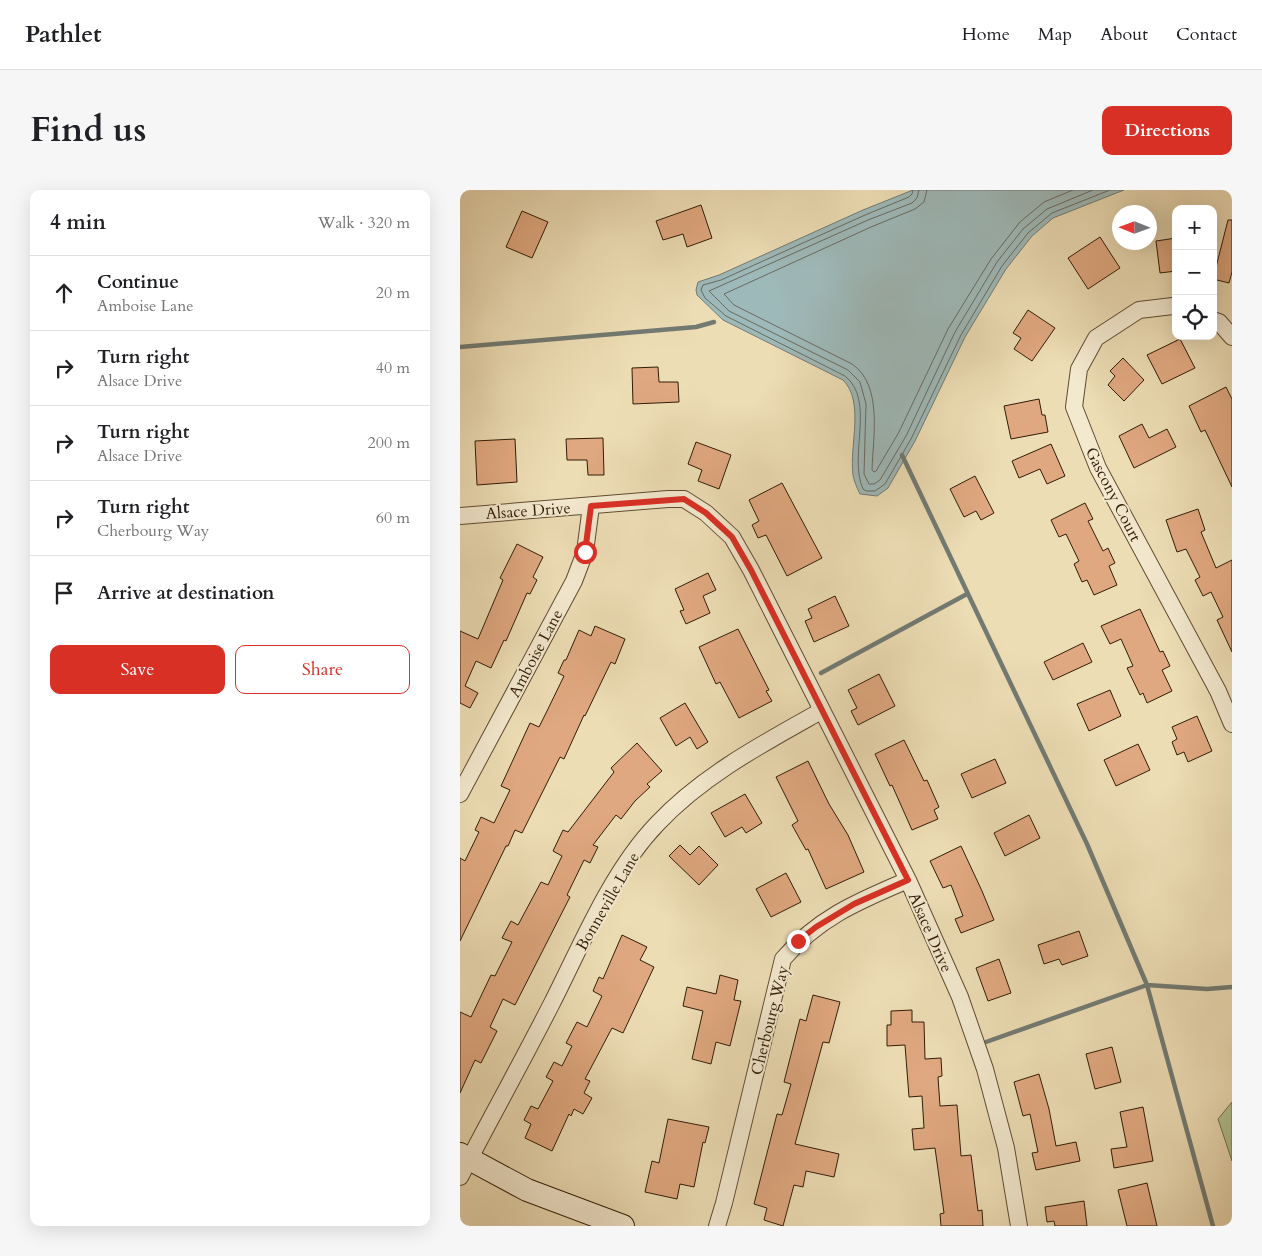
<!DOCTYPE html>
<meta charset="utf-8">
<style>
:root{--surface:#fff;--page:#f6f6f6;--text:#202124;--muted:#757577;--line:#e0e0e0;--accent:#d93025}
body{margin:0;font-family:Cardo,serif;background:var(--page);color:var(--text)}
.controls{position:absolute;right:15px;top:15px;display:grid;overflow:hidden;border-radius:10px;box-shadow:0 5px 20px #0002}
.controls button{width:45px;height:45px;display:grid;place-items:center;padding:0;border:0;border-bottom:1px solid var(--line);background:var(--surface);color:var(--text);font:25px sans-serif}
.compass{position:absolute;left:652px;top:15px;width:45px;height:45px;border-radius:50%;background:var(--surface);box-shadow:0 5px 20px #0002;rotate:271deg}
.stop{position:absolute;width:15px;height:15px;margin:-11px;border:4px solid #d93025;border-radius:50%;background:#fff}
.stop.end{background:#d93025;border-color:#fff;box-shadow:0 1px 5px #0008}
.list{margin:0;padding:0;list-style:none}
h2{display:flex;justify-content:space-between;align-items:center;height:65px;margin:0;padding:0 20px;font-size:21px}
h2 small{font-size:16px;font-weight:400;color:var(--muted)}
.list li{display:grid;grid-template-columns:32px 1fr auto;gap:15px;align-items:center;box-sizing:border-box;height:75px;padding:0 20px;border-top:1px solid var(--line)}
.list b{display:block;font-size:19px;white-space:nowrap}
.list p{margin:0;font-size:16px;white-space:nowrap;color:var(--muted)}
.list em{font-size:16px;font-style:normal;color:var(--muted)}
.actions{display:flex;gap:10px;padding:15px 20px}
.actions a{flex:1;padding:11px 0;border:1px solid var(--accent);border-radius:10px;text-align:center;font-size:18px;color:var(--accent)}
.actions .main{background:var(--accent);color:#fff}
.icon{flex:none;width:28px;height:28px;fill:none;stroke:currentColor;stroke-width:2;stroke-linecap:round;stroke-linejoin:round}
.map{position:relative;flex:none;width:772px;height:1036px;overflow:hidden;border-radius:10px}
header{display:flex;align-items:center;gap:30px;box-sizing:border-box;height:70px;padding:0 25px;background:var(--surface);border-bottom:1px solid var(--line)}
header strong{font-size:24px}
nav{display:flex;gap:28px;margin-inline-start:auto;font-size:18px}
.intro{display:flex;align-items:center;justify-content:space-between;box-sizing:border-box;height:120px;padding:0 30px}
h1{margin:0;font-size:35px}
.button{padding:12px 22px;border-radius:10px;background:var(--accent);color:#fff;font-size:18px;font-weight:700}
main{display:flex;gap:30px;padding:0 30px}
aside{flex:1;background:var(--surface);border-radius:10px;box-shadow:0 5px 20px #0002}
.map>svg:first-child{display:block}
.green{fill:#b2c292;stroke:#726f4c}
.water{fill:#9eb9b9;stroke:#727a72}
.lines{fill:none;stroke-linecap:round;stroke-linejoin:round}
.shore{stroke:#686a60;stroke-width:1}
.stream{stroke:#727a72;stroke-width:4.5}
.building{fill:#e0a880;stroke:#311c07}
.street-casing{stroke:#604c32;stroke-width:18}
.secondary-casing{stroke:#311c07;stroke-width:24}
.street{stroke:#f3e9cf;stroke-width:16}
.secondary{stroke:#f3e9cf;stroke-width:22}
.route{stroke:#d93025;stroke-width:6}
.labels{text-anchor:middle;stroke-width:4;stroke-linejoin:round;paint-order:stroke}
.street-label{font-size:16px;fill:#311c07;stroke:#f3e9cf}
</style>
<header>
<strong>Pathlet</strong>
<nav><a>Home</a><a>Map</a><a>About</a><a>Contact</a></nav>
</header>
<div class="intro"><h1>Find us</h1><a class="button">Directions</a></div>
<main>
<aside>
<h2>4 min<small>Walk · 320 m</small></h2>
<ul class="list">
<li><svg class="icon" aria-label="ahead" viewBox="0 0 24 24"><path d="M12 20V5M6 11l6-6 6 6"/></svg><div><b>Continue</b><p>Amboise Lane</p></div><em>20 m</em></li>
<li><svg class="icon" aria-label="right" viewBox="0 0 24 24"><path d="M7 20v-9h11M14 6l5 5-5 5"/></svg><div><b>Turn right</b><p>Alsace Drive</p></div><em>40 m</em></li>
<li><svg class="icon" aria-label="right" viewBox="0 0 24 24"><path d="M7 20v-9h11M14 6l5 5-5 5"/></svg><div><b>Turn right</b><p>Alsace Drive</p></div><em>200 m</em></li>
<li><svg class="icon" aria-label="right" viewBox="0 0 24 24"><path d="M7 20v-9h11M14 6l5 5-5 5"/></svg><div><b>Turn right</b><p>Cherbourg Way</p></div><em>60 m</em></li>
<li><svg class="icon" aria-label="arrive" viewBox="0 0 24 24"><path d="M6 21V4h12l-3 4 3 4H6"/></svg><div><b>Arrive at destination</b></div></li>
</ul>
<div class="actions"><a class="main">Save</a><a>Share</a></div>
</aside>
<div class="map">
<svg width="772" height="1036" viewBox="0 0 772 1036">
<rect width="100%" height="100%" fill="#edddb5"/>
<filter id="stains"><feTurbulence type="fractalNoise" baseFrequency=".004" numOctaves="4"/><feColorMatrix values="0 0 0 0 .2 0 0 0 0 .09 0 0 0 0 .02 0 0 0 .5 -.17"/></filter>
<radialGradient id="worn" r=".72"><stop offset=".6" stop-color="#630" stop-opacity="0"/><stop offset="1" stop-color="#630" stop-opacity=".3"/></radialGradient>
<!-- green -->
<path class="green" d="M 772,912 L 772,971 L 758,929 Z"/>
<!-- water -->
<path class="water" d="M 453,0 L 664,0 L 593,28 L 572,46 L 546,79 L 505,147 L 455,251 L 428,298 L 417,306 L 400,304 C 397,298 394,291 393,285 C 389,256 405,212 383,190 L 263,130 L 237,105 L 236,100 L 238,92 L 259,85 L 403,20 Z"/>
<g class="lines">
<!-- shore -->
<path class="shore" d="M 453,0 L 452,4 L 449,7 L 405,25 L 261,90 L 243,95 L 241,100 L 245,108 L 266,126 L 385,186 C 416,211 388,265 403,299 L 406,301 L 415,301 L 425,294 L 451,249 L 501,145 L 542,76 L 568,43 L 592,23 L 650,0
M 459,0 L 457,8 L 452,13 L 408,30 L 249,101 L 269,121 L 388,180 L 400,192 L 406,214 L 404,284 L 409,294 L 414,294 L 420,290 L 446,246 L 495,142 L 537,72 L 563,39 L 587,19 L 633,0
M 467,0 L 464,12 L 455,19 L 411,37 L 264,104 L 274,115 L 392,174 C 423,195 413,247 412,280 L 414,282 L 416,281 L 439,242 L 488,139 L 531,69 L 560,32 L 584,12 L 613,0"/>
<!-- stream -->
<path class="stream" d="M 0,157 L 236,137 L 254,132
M 442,265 L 627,654 L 687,795 L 753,1036
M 361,483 L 507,404
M 526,852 L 687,795 L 747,799 L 772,797"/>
</g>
<!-- building -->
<path class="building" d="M 241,15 L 252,48 L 227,57 L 223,44 L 203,50 L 196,31 Z
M 62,21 L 88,32 L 72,68 L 46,57 Z
M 768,30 L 772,30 L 772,82 L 769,93 L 753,89 Z
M 640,47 L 660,78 L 628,99 L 608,68 Z
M 716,48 L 716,81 L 700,83 L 696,51 Z
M 568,120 L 595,138 L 572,171 L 554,159 L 561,148 L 553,143 Z
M 720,149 L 735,178 L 702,194 L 687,165 Z
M 663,168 L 684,190 L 664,211 L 648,195 L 655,186 L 650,181 Z
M 198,177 L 199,192 L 218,192 L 219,212 L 173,214 L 172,178 Z
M 766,197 L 772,209 L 772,297 L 745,240 L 741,242 L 729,216 Z
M 579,209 L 582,225 L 585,225 L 588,242 L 551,249 L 544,216 Z
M 682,234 L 689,248 L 707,239 L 716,257 L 674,278 L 659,246 Z
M 143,248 L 144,285 L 128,285 L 127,270 L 107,270 L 106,249 Z
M 55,249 L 57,292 L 17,295 L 15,251 Z
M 236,252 L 271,265 L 259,299 L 238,291 L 242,280 L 228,274 Z
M 591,254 L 605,286 L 587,294 L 580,279 L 559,288 L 552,271 Z
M 515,286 L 534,323 L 521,330 L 516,321 L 504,327 L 490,299 Z
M 322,293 L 362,368 L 327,386 L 306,345 L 298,348 L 292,335 L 299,331 L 289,310 Z
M 625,313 L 633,329 L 628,331 L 643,361 L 648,358 L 655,373 L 649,376 L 657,395 L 634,405 L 627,390 L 622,392 L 614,374 L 619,371 L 606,344 L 599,347 L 591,330 Z
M 738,319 L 745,340 L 741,342 L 756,378 L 772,370 L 772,462 L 757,430 L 763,427 L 751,402 L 743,406 L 735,390 L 740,387 L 726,359 L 717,362 L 706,330 Z
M 57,354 L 83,367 L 73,387 L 77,390 L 70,404 L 67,403 L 46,451 L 44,450 L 31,478 L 16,471 L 5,496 L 18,503 L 10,518 L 0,513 L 0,441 L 18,449 L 43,390 L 40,388 Z
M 248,383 L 256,400 L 243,406 L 250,423 L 226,434 L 220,421 L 224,420 L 215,399 Z
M 375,406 L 389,436 L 354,452 L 345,431 L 352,428 L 348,419 Z
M 680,419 L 700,462 L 703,461 L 710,476 L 702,480 L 712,501 L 687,513 L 683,503 L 680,505 L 667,478 L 673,476 L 661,449 L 650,454 L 641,436 Z
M 135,436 L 165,449 L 155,474 L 151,472 L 125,526 L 124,525 L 104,569 L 100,567 L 62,643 L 55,640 L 48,656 L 46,656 L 0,751 L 0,668 L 5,671 L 19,642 L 15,640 L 21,627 L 34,633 L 50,600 L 41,596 L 70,533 L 79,537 L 87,521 L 104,486 L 98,483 L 104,470 L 106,470 L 119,440 L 131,446 Z
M 278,439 L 309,500 L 306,501 L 312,511 L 279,528 L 260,492 L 256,494 L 239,457 Z
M 623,453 L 632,472 L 593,490 L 584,472 Z
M 419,484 L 435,516 L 398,535 L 391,521 L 397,518 L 388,500 Z
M 650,500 L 661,526 L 629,541 L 617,514 Z
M 225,513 L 248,552 L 237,559 L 230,547 L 216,556 L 200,528 Z
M 737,526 L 752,561 L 728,572 L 724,562 L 717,565 L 712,552 L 717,549 L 712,537 Z
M 444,550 L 464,591 L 467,590 L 479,617 L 474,620 L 478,629 L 452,640 L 432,595 L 430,596 L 415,564 Z
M 177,553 L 202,581 L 187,594 L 190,597 L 175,611 L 161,629 L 156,625 L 133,655 L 138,657 L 130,673 L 124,670 L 107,705 L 110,707 L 55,815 L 43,809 L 30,837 L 37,841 L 21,873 L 15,870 L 0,903 L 0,822 L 11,827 L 31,785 L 35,786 L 52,752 L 42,748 L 51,731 L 58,735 L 81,692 L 88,695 L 102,666 L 93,661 L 103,640 L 108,642 L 154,582 L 151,578 Z
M 678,554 L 690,580 L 656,596 L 644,570 Z
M 535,569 L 546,593 L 512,608 L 501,584 Z
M 348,571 L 369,614 L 388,645 L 404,682 L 366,699 L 348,659 L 346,660 L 332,635 L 338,631 L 316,587 Z
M 285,604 L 302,633 L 286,643 L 282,637 L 265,647 L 251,623 Z
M 569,625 L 580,648 L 545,666 L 534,643 Z
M 220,655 L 230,665 L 239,656 L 258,675 L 239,695 L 209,666 Z
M 501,656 L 522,701 L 534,730 L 501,743 L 495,729 L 503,726 L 491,695 L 483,698 L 470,671 Z
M 326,683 L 341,712 L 311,727 L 296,699 Z
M 619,741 L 628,766 L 602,775 L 599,769 L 584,774 L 578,755 Z
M 162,745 L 187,757 L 180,770 L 194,777 L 163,843 L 152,838 L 125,889 L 130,891 L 124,903 L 132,908 L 123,924 L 114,919 L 111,926 L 109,924 L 92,961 L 65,948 L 71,934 L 64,930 L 71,916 L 78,919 L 93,891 L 86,887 L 94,872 L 102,876 L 112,856 L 106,853 L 117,832 L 127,837 L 142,806 L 133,801 L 139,787 L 143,789 Z
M 539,769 L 551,803 L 528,811 L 516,778 Z
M 260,785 L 278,790 L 274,810 L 281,811 L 270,856 L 256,852 L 251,874 L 232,869 L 243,821 L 223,816 L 227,797 L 256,804 Z
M 353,805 L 380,812 L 369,853 L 363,852 L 335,954 L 379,964 L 374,987 L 346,981 L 343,997 L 334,995 L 323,1036 L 304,1030 L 307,1018 L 294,1014 L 317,924 L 322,925 L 331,894 L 324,892 L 340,829 L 346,831 Z
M 452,820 L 452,832 L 464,832 L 465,869 L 481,868 L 482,886 L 478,887 L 480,916 L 497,915 L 501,966 L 511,965 L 518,1021 L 522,1020 L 523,1036 L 481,1036 L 480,1024 L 484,1023 L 475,958 L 454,960 L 452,939 L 464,938 L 462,906 L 449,907 L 445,855 L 427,856 L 427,835 L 431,835 L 431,821 Z
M 652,857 L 661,892 L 635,899 L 626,864 Z
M 579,884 L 589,919 L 596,956 L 616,952 L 620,971 L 576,980 L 572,963 L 578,962 L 570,924 L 563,926 L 554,892 Z
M 683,917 L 693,971 L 654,978 L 651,959 L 667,957 L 660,922 Z
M 208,929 L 249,937 L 245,953 L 243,952 L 234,997 L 220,994 L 217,1009 L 185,1002 L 192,971 L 199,973 Z
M 687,993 L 697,1036 L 667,1036 L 658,1000 Z
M 624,1011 L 627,1036 L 595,1036 L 594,1031 L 587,1032 L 585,1017 Z"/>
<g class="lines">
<defs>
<path id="street" d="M 716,117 L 713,116 L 679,120 L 636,148 L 619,179 L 614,217 L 638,278 L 758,501 L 772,534
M 753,130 L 759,132 L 772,147
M 0,326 L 208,309 L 224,309 L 246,323 L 272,347 L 291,380 L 448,690 L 500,807 L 525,879 L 546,958 L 559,1036
M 0,604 L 114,391 L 125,362 L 131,316
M 0,987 C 30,929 62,872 92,813 C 122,754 151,682 197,634 C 243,585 304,553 361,521
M 257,1036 L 264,1013 L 323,769 C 359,727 399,711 448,690"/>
<path id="secondary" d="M 0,964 L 67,1000 L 163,1036"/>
</defs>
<!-- street casing -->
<use href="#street" class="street-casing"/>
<!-- secondary casing -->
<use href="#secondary" class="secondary-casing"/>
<!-- street -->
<use href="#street" class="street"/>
<!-- secondary -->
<use href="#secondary" class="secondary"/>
</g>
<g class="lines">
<!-- route -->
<path class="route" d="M 125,362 L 131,316 L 224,309 L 246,323 L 272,347 L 291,380 L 448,690 L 394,714 L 356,737 L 338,751"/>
</g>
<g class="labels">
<!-- street labels -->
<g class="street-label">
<text transform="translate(654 304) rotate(63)" y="6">Gascony Court</text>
<text transform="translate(68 320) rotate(-4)" y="6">Alsace Drive</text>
<text transform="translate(75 463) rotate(-62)" y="6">Amboise Lane</text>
<text transform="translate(147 711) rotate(-60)" y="6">Bonneville Lane</text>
<text transform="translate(471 742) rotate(66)" y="6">Alsace Drive</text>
<text transform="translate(309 830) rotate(-76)" y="6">Cherbourg Way</text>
</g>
</g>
<rect width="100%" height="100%" filter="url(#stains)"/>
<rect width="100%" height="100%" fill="url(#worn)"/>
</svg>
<div class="controls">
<button>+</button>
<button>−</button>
<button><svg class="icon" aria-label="locate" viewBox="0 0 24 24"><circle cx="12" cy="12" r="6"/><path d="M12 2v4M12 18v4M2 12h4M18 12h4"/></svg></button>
</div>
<svg class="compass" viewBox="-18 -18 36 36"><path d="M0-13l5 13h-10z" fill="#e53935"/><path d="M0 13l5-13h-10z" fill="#757577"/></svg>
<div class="stop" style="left:125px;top:362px"></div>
<div class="stop end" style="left:338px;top:751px"></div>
</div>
</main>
